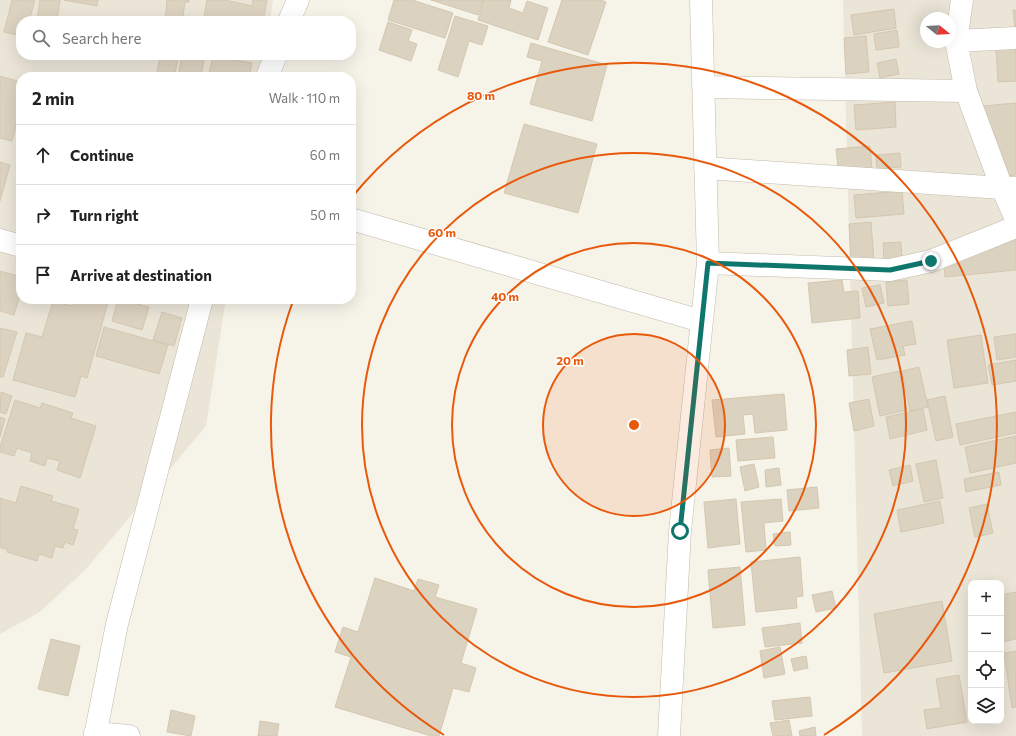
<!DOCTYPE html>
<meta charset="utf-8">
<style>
:root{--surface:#fff;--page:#f6f6f6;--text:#222;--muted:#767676;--line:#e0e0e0}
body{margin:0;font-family:Commissioner,sans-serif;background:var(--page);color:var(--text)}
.controls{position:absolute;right:12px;bottom:12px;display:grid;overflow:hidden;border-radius:8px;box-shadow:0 4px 16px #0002}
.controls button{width:36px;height:36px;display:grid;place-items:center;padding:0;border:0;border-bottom:1px solid var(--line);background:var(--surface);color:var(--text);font:20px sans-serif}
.compass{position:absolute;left:920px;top:12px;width:36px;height:36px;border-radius:50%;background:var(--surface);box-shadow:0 4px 16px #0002;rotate:108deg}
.stop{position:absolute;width:12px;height:12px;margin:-9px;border:3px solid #0f766e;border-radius:50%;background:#fff}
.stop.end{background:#0f766e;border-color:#fff;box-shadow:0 1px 4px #0008}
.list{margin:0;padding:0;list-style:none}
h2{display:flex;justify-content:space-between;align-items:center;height:52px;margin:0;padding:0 16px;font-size:17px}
h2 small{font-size:13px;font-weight:400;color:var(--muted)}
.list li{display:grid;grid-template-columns:26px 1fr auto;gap:12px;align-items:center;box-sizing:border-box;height:60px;padding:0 16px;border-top:1px solid var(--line)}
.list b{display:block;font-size:15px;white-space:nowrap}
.list em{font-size:13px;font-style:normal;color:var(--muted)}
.icon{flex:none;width:22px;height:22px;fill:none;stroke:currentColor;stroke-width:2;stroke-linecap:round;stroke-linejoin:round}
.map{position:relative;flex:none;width:1016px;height:736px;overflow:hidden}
.search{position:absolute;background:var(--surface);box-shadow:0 4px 16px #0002;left:16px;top:16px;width:340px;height:44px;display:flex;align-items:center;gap:10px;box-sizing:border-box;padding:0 14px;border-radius:16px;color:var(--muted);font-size:15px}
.panel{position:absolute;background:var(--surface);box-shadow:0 4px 16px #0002;left:16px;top:72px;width:340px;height:232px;border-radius:16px}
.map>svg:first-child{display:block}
.residential{fill:#eae5d7;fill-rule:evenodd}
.building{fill:#dcd2c0;stroke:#d4c7b0}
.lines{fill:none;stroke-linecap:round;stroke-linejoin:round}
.minor-casing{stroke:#c3bbab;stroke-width:23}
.minor{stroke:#fff;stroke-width:22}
.route{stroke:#0f766e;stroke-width:5}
.ring{fill:none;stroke:#e8590c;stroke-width:2}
.centre{fill:#e8590c;stroke:#fff;stroke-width:2}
.ring-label{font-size:12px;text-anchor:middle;font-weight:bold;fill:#e8590c;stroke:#fff;stroke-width:3;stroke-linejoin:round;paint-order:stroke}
</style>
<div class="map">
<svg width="1016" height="736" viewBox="0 0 1016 736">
<rect width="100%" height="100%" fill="#f6f3e9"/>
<!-- residential -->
<path class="residential" d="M 0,0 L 273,0 L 270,21 L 21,21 L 21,55 L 265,55 L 261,77 L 21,77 L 21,299 L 226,299 L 206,426 L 86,569 L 40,612 L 0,634 Z
M 843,0 L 1016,0 L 1016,736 L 862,736 ZM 926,18 L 950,18 L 950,42 L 926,42 ZM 971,583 L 1001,583 L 1001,721 L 971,721 Z"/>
<!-- building -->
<path class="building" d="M 12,0 L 35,0 L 29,21 L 21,21 L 21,36 L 4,32 Z
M 40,0 L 60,0 L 57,21 L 37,21 Z
M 64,0 L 98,0 L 97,6 Z
M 167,0 L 189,0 L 189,2 L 185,2 L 183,16 L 200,18 L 200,21 L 165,21 Z
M 207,0 L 229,0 L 229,1 L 252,6 L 253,0 L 267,0 L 263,21 L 228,21 L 204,17 Z
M 394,0 L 412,0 L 453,13 L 445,38 L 388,20 Z
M 431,0 L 483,0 L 478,15 Z
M 484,0 L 511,0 L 509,8 L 523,13 L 527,1 L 548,8 L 538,40 L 478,20 Z
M 562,0 L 601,0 L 606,2 L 588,55 L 548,42 Z
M 894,9 L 896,28 L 854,35 L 851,15 Z
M 1013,10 L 1016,10 L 1016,30 L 1015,30 Z
M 455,16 L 488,26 L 482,45 L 469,41 L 458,77 L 438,70 Z
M 63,17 L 93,21 L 62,21 Z
M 388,22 L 412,30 L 408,41 L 417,44 L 411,61 L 379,50 Z
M 897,30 L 899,47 L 876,50 L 874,34 Z
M 866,36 L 869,72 L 846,74 L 844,38 Z
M 531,43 L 607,65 L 592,121 L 530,104 L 542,61 L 527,57 Z
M 1016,47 L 1016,81 L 998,82 L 996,48 Z
M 147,55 L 179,55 L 174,77 L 156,77 L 160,57 Z
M 182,55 L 205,55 L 201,77 L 178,77 Z
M 213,56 L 252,63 L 249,77 L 208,77 Z
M 896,59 L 899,74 L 880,78 L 877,63 Z
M 0,76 L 21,82 L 21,107 L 12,141 L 0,138 Z
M 895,102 L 896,127 L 856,130 L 854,105 Z
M 1016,103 L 1016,175 L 988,178 L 982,106 Z
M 524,124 L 597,144 L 578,213 L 504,193 Z
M 870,146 L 873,182 L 840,185 L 836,149 Z
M 900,153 L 901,167 L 877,169 L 876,155 Z
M 0,162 L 10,165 L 0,201 Z
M 902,191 L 904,214 L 856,218 L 854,195 Z
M 871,222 L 874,261 L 851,263 L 849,224 Z
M 1016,238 L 1016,270 L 945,277 L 942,245 Z
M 901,242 L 902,258 L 884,259 L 883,243 Z
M 0,271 L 21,277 L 21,291 L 14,315 L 0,311 Z
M 842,280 L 844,292 L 858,291 L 860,318 L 812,323 L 808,283 Z
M 907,280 L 909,304 L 888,306 L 886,282 Z
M 880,285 L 884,303 L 866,307 L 862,288 Z
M 73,299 L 109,299 L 87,378 L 81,376 L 75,397 L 13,380 L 26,333 L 42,337 L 53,301 L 72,306 Z
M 118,299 L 149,307 L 142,330 L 112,321 Z
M 162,312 L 182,318 L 174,346 L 153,340 Z
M 912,321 L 916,344 L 903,346 L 905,355 L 877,360 L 870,329 Z
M 104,327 L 168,345 L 159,374 L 96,356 Z
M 0,328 L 17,332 L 3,377 L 0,377 Z
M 1016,334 L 1016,357 L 997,360 L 994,337 Z
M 981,335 L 988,383 L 954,388 L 947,340 Z
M 868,347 L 871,374 L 849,376 L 847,350 Z
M 1016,360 L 1016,381 L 992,385 L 988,365 Z
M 919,367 L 928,407 L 910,411 L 902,371 Z
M 899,371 L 907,410 L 880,416 L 872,377 Z
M 1,392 L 12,396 L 6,414 L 0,412 Z
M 784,394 L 787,430 L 755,433 L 753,414 L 743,415 L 745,434 L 716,437 L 712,400 Z
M 945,396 L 953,437 L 936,441 L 927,400 Z
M 869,399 L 874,426 L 854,431 L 849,403 Z
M 15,400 L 40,408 L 42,403 L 73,413 L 71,418 L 96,426 L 80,478 L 57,470 L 60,461 L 47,458 L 45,466 L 30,461 L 32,453 L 17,448 L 14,456 L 0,452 L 0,447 Z
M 923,409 L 927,430 L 890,439 L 886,417 Z
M 1016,412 L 1016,433 L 960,445 L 956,424 Z
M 0,417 L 5,419 L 0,437 Z
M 1016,436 L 1016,463 L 970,473 L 965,447 Z
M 773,437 L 775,458 L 738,461 L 736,440 Z
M 729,448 L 731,476 L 712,477 L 710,450 Z
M 936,460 L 943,498 L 924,502 L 916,464 Z
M 754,464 L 759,487 L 745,491 L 740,467 Z
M 910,465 L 913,481 L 893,486 L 889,470 Z
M 779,468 L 781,485 L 766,487 L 765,470 Z
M 999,472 L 1001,485 L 966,492 L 964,479 Z
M 21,486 L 53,496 L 51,501 L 79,509 L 73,529 L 78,530 L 73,545 L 65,542 L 63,548 L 55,546 L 52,558 L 39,554 L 37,561 L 7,552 L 8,550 L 0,547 L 0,498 L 16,503 Z
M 817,487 L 819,508 L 789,511 L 787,490 Z
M 736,499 L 740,544 L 708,548 L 704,502 Z
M 781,499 L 783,521 L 764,523 L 766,550 L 746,552 L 741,502 Z
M 940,501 L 944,523 L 901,532 L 897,510 Z
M 987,504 L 993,533 L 975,537 L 969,508 Z
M 790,532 L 791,545 L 775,546 L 773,534 Z
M 800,557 L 803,596 L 796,597 L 797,608 L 756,612 L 751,562 Z
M 740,567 L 745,625 L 713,628 L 708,570 Z
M 375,578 L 414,591 L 418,579 L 439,585 L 435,597 L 477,609 L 461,663 L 476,668 L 469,692 L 453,688 L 439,736 L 431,736 L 335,707 L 351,657 L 335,652 L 343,627 L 358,632 Z
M 832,591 L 836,608 L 816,612 L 812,595 Z
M 1016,592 L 1016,639 L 1003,642 L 1001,630 L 1001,595 Z
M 942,601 L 952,661 L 884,673 L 874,614 Z
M 800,623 L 802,643 L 765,647 L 762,628 Z
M 51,639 L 80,646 L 68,696 L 38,689 Z
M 780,647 L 785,674 L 764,678 L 760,651 Z
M 1016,651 L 1016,707 L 1012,708 L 1004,653 Z
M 806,656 L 808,668 L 794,671 L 791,659 Z
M 959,675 L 967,722 L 927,729 L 924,710 L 941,708 L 936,679 Z
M 810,697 L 812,716 L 775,720 L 772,701 Z
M 171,710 L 195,716 L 191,736 L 167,732 Z
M 789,720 L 792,736 L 773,736 L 770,723 Z
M 260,721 L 279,724 L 277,736 L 258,736 Z
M 815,727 L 816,736 L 800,736 L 799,731 Z"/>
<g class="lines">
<defs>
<path id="minor" d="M 962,0 L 956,41 L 966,91 L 1002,188 L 1016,219
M 289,21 L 298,0
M 956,41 L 1016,38
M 267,77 L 276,55
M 703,87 L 966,91
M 705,168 L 1002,188 L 1016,188
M 351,219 L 701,321
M 0,240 L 21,246
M 708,263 L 890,270 L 931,261 L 1016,227
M 95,733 L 129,736
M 95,736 L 117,624 L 202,299
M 669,736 L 680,531 L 708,263 L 701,0"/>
</defs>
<!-- minor casing -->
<use href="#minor" class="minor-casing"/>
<!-- minor -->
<use href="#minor" class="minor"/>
</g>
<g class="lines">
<!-- route -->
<path class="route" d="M 680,531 L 708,263 L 890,270 L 931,261"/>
</g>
<!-- distance rings -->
<circle cx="634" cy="425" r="91" fill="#e8590c" fill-opacity=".12"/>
<g class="ring">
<circle cx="634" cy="425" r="91"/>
<circle cx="634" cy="425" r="182"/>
<circle cx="634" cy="425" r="272"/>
<path d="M444 735A363 363 0 0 1 293 301M352 197A363 363 0 1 1 824 735"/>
</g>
<circle cx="634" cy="425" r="6" class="centre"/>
<g class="ring-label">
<text x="481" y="100">80 m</text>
<text x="442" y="237">60 m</text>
<text x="505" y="301">40 m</text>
<text x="570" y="365">20 m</text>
</g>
</svg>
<div class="controls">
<button>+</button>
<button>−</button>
<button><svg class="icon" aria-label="locate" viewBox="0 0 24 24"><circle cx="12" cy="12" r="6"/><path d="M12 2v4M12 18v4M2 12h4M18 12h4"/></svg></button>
<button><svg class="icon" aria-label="layers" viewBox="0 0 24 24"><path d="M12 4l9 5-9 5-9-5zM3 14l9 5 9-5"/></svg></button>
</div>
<svg class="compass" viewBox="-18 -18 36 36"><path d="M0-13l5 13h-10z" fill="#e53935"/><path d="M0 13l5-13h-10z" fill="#767676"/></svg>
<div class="stop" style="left:680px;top:531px"></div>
<div class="stop end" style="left:931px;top:261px"></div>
<div class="search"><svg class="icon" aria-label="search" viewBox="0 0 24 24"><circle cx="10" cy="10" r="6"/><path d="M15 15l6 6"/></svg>Search here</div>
<section class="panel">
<h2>2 min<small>Walk · 110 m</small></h2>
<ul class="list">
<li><svg class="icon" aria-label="ahead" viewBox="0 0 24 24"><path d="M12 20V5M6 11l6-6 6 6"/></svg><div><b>Continue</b></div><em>60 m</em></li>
<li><svg class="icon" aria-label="right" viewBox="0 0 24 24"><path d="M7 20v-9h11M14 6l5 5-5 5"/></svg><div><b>Turn right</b></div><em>50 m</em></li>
<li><svg class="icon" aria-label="arrive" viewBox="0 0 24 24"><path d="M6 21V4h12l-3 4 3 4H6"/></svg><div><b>Arrive at destination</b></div></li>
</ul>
</section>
</div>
